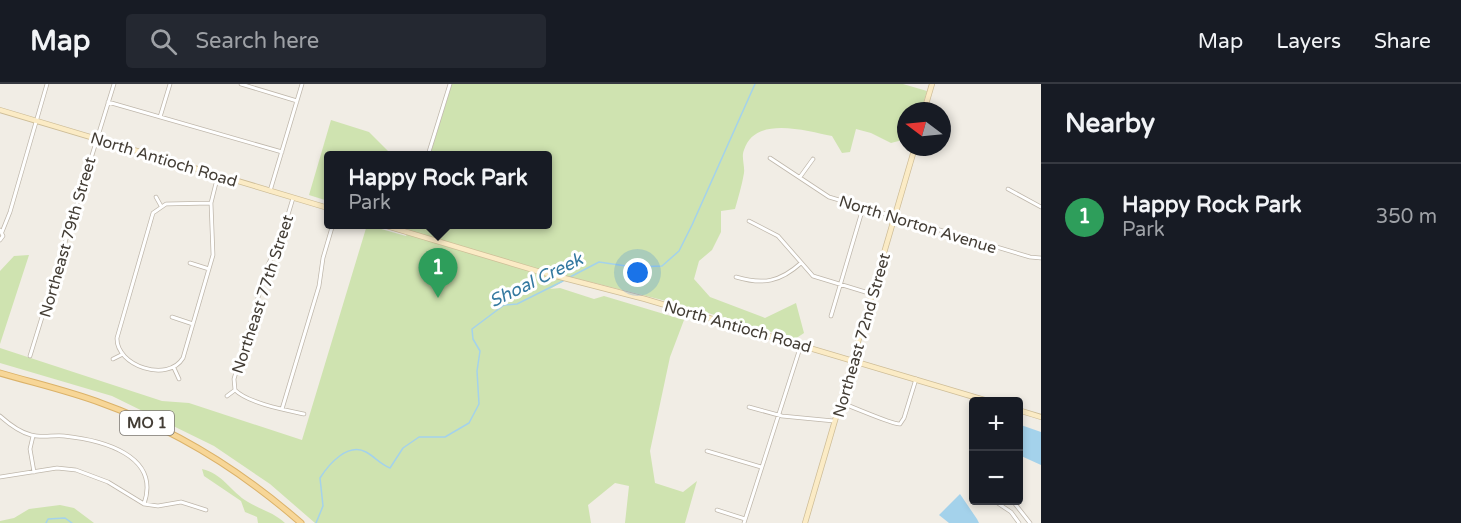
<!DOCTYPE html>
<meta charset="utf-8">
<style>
:root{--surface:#171b24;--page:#242831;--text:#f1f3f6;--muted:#9ea1a6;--line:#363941;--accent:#ec3421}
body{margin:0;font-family:"Varela Round",sans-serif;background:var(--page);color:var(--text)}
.controls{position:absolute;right:18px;bottom:18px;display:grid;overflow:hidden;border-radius:6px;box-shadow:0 3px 9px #0003}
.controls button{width:54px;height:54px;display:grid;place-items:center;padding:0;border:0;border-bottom:2px solid var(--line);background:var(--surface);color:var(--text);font:30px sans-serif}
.compass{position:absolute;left:897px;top:18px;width:54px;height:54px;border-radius:50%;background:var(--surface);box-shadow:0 3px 9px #0003;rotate:286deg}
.you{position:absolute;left:638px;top:189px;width:21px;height:21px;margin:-15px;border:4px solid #fff;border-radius:50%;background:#1a73e8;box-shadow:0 0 0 9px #1a73e833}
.badge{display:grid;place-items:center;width:39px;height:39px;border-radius:50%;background:var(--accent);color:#fff;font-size:20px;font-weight:700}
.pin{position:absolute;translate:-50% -50px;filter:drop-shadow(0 2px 3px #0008)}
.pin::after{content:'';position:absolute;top:32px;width:21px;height:18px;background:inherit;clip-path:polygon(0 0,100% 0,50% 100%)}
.popup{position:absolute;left:324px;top:67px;width:228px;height:78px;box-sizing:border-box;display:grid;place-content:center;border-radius:6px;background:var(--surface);filter:drop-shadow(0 2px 4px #0005);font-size:20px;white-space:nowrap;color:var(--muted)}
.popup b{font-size:22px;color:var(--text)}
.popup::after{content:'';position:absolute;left:50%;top:100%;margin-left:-12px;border:12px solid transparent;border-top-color:var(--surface)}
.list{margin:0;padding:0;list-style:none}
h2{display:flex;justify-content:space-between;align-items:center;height:78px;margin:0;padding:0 24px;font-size:26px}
h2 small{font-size:20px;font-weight:400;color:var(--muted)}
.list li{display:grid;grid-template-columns:39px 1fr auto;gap:18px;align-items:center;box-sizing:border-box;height:108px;padding:0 24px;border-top:2px solid var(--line)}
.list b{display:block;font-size:22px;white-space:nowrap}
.list p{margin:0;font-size:20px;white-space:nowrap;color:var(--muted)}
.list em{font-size:20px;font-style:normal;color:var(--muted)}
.icon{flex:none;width:33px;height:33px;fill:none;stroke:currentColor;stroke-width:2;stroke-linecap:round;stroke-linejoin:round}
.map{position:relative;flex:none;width:1041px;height:439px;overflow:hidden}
header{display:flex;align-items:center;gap:36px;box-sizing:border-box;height:84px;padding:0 30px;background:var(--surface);border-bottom:2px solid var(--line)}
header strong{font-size:28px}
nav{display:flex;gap:33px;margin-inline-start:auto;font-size:21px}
.search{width:420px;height:54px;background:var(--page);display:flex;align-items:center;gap:15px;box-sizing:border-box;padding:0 21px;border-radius:6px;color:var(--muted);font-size:22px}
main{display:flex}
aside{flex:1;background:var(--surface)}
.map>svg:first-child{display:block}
.green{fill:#cfe3b0}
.water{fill:#a4d2eb}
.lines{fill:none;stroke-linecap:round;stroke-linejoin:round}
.stream{stroke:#a4d2eb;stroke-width:1.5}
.street-casing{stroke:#bfb7ab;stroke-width:4.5}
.secondary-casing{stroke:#cebd97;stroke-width:6}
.primary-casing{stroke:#dbb269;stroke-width:7}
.street{stroke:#fff;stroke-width:3}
.secondary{stroke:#fbebc5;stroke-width:4.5}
.primary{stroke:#f7d697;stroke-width:5}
.labels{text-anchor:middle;stroke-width:6;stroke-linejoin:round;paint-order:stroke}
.shield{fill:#fff;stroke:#7b7772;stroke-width:1.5}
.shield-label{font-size:15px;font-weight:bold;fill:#433d35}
.street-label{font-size:16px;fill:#433d35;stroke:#fff}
.water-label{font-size:18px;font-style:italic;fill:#3479a0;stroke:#fff}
</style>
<header>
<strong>Map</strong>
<div class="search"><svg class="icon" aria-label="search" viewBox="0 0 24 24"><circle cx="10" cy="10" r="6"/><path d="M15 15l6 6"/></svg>Search here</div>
<nav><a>Map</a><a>Layers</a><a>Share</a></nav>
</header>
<main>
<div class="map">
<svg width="1041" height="439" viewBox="0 0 1041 439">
<rect width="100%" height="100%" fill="#f1ede5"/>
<!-- green -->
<path class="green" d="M 452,0 L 903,0 L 927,7 L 921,27 L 906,27 L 906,55 L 891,59 L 871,49 L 856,45 L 850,68 L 842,69 L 832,52 C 806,47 755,31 744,66 C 741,73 745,82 744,89 C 742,101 738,114 735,125 L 721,127 L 721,148 L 712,166 L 699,177 L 694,195 L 710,213 L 765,234 L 796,219 L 804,249 L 795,255 L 678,220 L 571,193 L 550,205 L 560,204 L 594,215 L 604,212 L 684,236 L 670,273 L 650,367 L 655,399 L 683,408 L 697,397 L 685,439 L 625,439 L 629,402 L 615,399 L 588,421 L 591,439 L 315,439 L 270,400 L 214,362 L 112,312 L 0,279 L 0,264 L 162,317 L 189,319 L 302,356 L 367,141 L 406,152 L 410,141 L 548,140 L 548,71 L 430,71 Z
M 331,36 L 369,48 L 392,71 L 328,71 L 328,117 L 309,111 Z
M 29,171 L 0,260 L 0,187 L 14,172 Z
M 202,385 C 222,389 231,408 248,418 C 261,426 273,428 285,439 L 258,439 L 257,433 L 245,428 L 241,417 L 204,392 Z
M 60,421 L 74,424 L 94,439 L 0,439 L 0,437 L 14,434 L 29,425 Z"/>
<!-- water -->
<path class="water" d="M 1018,340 L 1041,348 L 1041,381 L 1019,371 Z
M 960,410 L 977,435 L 979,439 L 949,439 L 939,431 Z"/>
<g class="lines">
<!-- stream -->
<path class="stream" d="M 570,193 L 599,178 L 633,183 L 662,182 L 679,167 L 692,141 L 755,0
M 46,439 L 48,435 L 65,434 L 72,439
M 316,439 L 323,422 L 320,394 C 329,380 348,358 366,368 C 375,373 380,380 390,384 L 403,364 L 419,353 L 445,353 L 469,339 L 479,320 L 477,287 L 480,267 L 473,255 L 472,245 L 504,221 L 517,220 L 563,197"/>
<defs>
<path id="street" d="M 241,0 L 297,17
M 108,18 L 282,68
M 160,33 L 170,0
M 428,71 L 450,0
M 770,74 L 829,113 L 1030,173 L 1041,174
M 800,93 L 813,75
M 1008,105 L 1041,123
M 270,107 L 302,0
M 156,113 L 161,122
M 211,119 L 166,120 L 153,129 L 117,254 C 116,282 168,299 183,274 L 213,171 L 211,119 L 218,91
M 749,137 L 778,152 L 813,192 L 872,210
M 0,146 L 3,152 L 0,156
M 2,148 L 10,128 L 47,0
M 190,179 L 209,185
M 736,193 C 763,201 780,198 801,179
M 831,232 L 863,124
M 172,233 L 193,240
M 30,272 L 114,0
M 113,275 L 121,271
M 174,284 L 179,295
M 235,306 L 234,295 L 267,183 L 281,154 L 293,114
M 235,306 C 248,319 285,326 304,330
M 227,312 L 235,306
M 841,319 C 854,323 893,341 900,340 L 904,334 L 916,295
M 749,323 L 782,332 L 834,337
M 282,325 L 319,202 L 323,174 L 333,140
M 0,332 C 9,340 19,348 31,351 C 42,354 53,351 64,352 C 102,356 161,371 144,420
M 33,352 L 30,365 L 34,388
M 707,367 L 761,383
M 0,393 L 57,384 L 76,386 L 108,398 L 144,420 L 158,422 L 181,418 L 206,426
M 993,416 L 1011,428 L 1019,439
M 1012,416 L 1030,439
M 717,426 L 745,435
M 744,439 L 801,261"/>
<path id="secondary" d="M 0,26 L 328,124
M 924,27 L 932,0
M 380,140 L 537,187 L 645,215 L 991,318
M 1018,326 L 1041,333
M 805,439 L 915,63"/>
<path id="primary" d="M 0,289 C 34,299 69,307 101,319 C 174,345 243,388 301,439"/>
</defs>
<!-- street casing -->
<use href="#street" class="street-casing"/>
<!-- secondary casing -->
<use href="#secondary" class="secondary-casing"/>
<!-- primary casing -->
<use href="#primary" class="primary-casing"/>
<!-- street -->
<use href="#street" class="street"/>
<!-- secondary -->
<use href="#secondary" class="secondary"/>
<!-- primary -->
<use href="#primary" class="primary"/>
</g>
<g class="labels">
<!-- shield labels -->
<rect class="shield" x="120" y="327" width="54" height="24" rx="4.5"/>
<g class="shield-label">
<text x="147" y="344">MO 1</text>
</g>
<!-- street labels -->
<g class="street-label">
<text transform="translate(164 75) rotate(17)" y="6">North Antioch Road</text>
<text transform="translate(918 140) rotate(17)" y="6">North Norton Avenue</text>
<text transform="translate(67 153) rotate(-74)" y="6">Northeast 79th Street</text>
<text transform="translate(262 210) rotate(-72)" y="6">Northeast 77th Street</text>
<text transform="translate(738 242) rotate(16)" y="6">North Antioch Road</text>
<text transform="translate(861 251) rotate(-74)" y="6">Northeast 72nd Street</text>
</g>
<!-- water labels -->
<g class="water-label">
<text transform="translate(536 196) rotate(-26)" y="6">Shoal Creek</text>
</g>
</g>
</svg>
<div class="controls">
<button>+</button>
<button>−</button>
</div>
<svg class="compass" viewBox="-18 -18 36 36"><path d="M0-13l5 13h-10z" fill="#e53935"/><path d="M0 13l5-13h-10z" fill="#9ea1a6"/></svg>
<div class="you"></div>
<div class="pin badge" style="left:438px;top:214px;background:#2e9e5b">1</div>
<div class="popup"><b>Happy Rock Park</b>Park</div>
</div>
<aside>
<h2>Nearby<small></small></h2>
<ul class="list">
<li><span class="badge" style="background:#2e9e5b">1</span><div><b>Happy Rock Park</b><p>Park</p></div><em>350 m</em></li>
</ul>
</aside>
</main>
